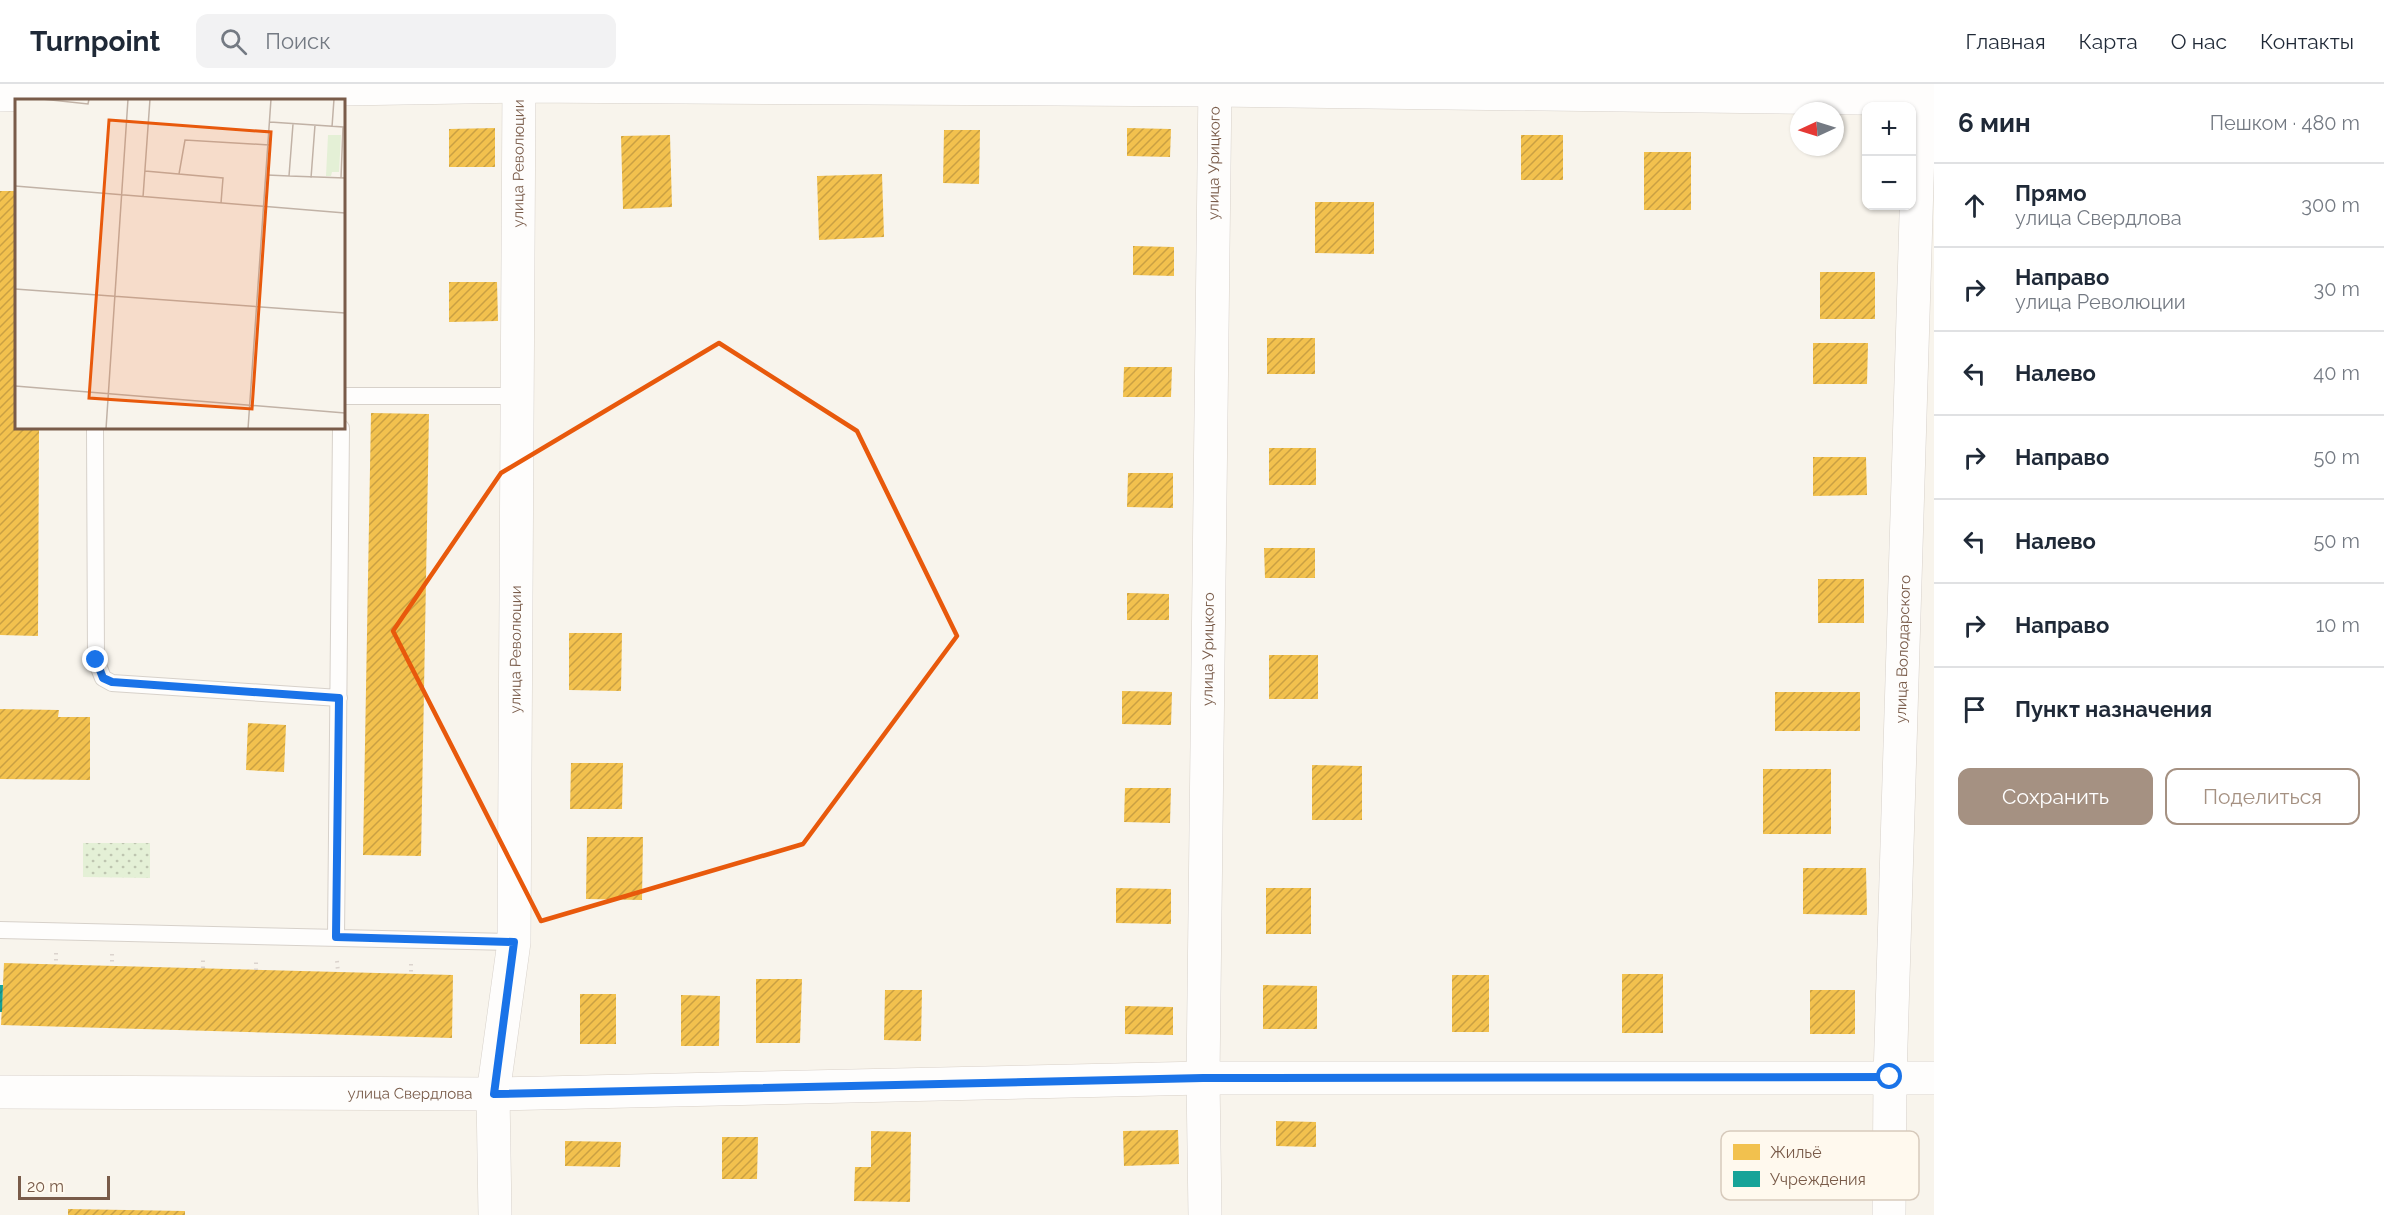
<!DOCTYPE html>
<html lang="ru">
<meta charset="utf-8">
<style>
:root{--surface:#fff;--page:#f2f2f3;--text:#1f2937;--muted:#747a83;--line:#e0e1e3;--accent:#a59182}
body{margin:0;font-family:Raleway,sans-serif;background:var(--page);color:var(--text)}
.controls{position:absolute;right:18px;top:18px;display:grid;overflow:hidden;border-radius:12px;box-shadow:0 2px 4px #0004}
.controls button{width:54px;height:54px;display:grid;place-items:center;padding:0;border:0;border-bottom:2px solid var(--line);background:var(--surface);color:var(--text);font:30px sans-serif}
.compass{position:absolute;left:1790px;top:18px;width:54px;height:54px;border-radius:50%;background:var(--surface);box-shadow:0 2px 4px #0004;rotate:266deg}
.scale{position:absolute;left:18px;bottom:15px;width:92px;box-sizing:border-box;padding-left:6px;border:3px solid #795b49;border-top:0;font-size:16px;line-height:21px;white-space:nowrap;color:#795b49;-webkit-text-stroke:4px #fff9ee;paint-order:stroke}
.stop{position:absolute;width:18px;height:18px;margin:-14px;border:4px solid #1a73e8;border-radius:50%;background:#fff}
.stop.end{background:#1a73e8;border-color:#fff;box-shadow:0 2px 6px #0008}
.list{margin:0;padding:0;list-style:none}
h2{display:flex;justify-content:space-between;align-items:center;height:78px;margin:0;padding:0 24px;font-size:26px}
h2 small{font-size:20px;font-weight:400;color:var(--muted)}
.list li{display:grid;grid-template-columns:39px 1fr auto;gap:18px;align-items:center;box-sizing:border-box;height:84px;padding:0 24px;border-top:2px solid var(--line)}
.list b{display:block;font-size:22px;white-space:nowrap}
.list p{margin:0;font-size:20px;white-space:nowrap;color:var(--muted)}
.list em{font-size:20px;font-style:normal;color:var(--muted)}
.actions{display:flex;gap:12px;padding:18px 24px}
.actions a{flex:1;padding:14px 0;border:2px solid var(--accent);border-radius:12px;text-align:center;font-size:21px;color:var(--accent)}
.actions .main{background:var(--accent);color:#fff}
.icon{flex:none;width:33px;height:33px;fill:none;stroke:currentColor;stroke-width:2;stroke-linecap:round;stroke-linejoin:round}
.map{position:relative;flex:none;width:1934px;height:1131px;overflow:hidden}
header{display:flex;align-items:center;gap:36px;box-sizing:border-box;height:84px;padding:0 30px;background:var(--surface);border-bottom:2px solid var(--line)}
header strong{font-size:28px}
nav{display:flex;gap:33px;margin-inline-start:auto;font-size:21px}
.search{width:420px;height:54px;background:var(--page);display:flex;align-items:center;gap:15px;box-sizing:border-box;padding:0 21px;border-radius:12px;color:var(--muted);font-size:22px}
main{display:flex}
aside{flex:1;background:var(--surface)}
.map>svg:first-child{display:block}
.park{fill:url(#park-dots)}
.homes{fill:url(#homes-hatch)}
.public{fill:url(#public-hatch)}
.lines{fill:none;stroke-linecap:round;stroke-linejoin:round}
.lane-casing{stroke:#d7d1ca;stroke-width:18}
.street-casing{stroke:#d7d1ca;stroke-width:34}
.secondary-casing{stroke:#d8d0c8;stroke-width:34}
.path{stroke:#dbd3cd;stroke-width:4;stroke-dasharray:1.5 4.5;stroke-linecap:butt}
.lane{stroke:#fefdfc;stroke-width:16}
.street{stroke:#fefdfc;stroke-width:33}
.secondary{stroke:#fefdfc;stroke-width:33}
.route{stroke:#1a73e8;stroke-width:8}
.marked{fill:none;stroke:#e8590c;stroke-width:4.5;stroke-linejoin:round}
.labels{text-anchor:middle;stroke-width:6;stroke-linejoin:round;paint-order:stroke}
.street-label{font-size:15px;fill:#795b49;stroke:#fff9ee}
.inset-road{fill:none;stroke:#c1b2a6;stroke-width:1.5}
.view{fill:#e8590c;fill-opacity:0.15;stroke:#e8590c;stroke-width:3}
.inset-edge{fill:none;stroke:#795b49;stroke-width:3}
.key{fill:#fff9ee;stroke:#d7cabc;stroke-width:1.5}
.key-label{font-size:16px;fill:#795b49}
</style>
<header>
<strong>Turnpoint</strong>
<div class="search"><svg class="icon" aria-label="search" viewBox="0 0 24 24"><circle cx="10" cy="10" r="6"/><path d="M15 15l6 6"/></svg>Поиск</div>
<nav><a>Главная</a><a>Карта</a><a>О нас</a><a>Контакты</a></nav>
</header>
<main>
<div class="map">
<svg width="1934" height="1131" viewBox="0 0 1934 1131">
<defs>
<pattern id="park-dots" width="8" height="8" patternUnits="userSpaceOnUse" patternTransform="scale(1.5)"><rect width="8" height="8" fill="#e4f0d6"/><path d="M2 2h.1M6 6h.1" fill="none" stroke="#bec5b0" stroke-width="1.8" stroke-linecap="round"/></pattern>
<pattern id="homes-hatch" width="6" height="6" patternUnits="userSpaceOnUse" patternTransform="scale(1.5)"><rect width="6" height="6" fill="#f2c14e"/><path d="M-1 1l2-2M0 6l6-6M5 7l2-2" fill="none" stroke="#c9a043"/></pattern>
<pattern id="public-hatch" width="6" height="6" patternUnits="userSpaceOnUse" patternTransform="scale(1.5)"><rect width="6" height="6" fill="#17a398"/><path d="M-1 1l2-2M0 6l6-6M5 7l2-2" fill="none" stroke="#1a887e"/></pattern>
</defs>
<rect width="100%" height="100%" fill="#f8f4ec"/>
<!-- park -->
<path class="park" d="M 83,759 L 150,759 L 150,794 L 83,793 Z"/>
<!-- homes -->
<path class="homes" d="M 495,44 L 495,83 L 449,83 L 449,45 Z
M 1127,44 L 1171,45 L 1170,73 L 1127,72 Z
M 944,46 L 980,46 L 979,100 L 943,99 Z
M 670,51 L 672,123 L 623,125 L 621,52 Z
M 1521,51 L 1563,51 L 1563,96 L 1521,96 Z
M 1644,68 L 1691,68 L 1691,126 L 1644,126 Z
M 882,90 L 884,153 L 819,156 L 817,92 Z
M 0,107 L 16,107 L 16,344 L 39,344 L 38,552 L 0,551 Z
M 1315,118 L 1374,118 L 1374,170 L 1315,169 Z
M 1133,162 L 1174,163 L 1174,192 L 1133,191 Z
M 1820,188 L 1875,188 L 1875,235 L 1820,235 Z
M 449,198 L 497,198 L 498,237 L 449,238 Z
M 1267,254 L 1315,254 L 1315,290 L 1267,290 Z
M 1813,259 L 1868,259 L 1867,300 L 1813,300 Z
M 1124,283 L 1172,283 L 1171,313 L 1123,313 Z
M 371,329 L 429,330 L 421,772 L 363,771 Z
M 1269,364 L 1316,364 L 1316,401 L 1269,401 Z
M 1813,373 L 1866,373 L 1867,411 L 1813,412 Z
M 1128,389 L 1173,389 L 1173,424 L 1127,423 Z
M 1264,464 L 1315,464 L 1315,494 L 1265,494 Z
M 1818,495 L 1864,495 L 1864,539 L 1818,539 Z
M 1127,509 L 1169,510 L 1169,536 L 1127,536 Z
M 569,549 L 622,549 L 621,607 L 569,606 Z
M 1269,571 L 1318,571 L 1318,615 L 1269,615 Z
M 1122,607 L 1172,608 L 1171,641 L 1122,640 Z
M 1775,608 L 1860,608 L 1860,647 L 1775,647 Z
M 0,625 L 59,626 L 58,633 L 90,633 L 90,696 L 0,695 Z
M 248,639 L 286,641 L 284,688 L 246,686 Z
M 571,679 L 623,679 L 622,725 L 570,725 Z
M 1312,681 L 1362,682 L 1362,736 L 1312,736 Z
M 1763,685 L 1831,685 L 1831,750 L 1763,750 Z
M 1125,704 L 1171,704 L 1170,739 L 1124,738 Z
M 587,753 L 643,753 L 642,816 L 586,815 Z
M 1803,784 L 1866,784 L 1867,831 L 1803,830 Z
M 1116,804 L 1171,805 L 1171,840 L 1116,839 Z
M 1266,804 L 1311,804 L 1311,850 L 1266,850 Z
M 4,879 L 453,891 L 452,954 L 1,941 Z
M 1622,890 L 1663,890 L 1663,949 L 1622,949 Z
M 1452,891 L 1489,891 L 1489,948 L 1452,948 Z
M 756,895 L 802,895 L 800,959 L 756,959 Z
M 1263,901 L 1317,902 L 1317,945 L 1263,945 Z
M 885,906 L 922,906 L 921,957 L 884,956 Z
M 1810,906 L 1855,906 L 1855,950 L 1810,950 Z
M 580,910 L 616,910 L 616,960 L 580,960 Z
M 681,911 L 720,912 L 719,962 L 681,962 Z
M 1125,922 L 1173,923 L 1173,951 L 1125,950 Z
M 1276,1037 L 1316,1038 L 1316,1063 L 1276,1062 Z
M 1178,1046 L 1179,1080 L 1124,1082 L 1123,1047 Z
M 871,1047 L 911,1048 L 910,1118 L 854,1117 L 855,1083 L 871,1083 Z
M 722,1053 L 758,1053 L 757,1095 L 722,1095 Z
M 565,1057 L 621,1058 L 620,1083 L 565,1082 Z
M 68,1125 L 185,1127 L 185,1131 L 68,1131 Z"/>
<!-- public -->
<path class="public" d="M 0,901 L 3,901 L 2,928 L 0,928 Z"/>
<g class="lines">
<defs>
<path id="lane" d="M 344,312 L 517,312
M 95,344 L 96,576 L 103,594 L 112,599 L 339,614
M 0,846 L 514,858
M 336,853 L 341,344"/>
<g id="street">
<path d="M 0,11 L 519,2 L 1215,6 L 1934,15"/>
<path id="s1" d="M 495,1131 L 493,1010 L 514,858 L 519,0"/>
<path id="s2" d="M 1205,1131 L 1203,994 L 1215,0"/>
<path id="s3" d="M 1889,1131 L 1890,994 L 1920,0"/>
</g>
<g id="secondary">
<path id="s4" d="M 0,1008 L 493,1010 L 1203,994 L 1934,994"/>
</g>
</defs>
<!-- lane casing -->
<use href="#lane" class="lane-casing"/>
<!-- street casing -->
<use href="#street" class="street-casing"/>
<!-- secondary casing -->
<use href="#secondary" class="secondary-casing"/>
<!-- path -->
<path class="path" d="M 56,869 L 56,880
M 112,870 L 112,882
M 337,877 L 338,888
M 411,880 L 411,890
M 203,884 L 203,873
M 256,886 L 256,874"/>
<!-- lane -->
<use href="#lane" class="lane"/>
<!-- street -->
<use href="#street" class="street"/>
<!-- secondary -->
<use href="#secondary" class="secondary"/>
</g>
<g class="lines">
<!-- route -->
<path class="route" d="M 96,576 L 103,594 L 112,598 L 339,614 L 336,853 L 514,858 L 494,1010 L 1203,994 L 1890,993"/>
</g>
<!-- marked area -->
<path class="marked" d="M 719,259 L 857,347 L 957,552 L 803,760 L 541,837 L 393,547 L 501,389 Z"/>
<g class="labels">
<!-- street labels -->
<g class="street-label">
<text dy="5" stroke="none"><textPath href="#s1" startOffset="1053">улица Революции</textPath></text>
<text dy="5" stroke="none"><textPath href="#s2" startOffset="1052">улица Урицкого</textPath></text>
<text dy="5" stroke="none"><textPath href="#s3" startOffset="566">улица Володарского</textPath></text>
<text dy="5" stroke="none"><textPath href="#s1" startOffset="567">улица Революции</textPath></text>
<text dy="5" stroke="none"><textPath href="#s2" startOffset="566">улица Урицкого</textPath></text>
<text dy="5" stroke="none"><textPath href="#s4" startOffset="410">улица Свердлова</textPath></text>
</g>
</g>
<!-- overview -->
<g transform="translate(15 15)">
<rect width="330" height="330" fill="#f8f4ec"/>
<path d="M 313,36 L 326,36 L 324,73 L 317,73 L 316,77 L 311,77 Z" fill="#e4f0d6"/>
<path class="inset-road" d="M 27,0 L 73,5 L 74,0M 255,23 L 328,28 L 326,79M 317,28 L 319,0M 130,72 L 208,79 L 206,104M 164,75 L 170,41 L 254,46M 252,76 L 274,77 L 278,25M 274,77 L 330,79M 296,79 L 300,26M 0,87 L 330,114M 128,98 L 135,0M 0,190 L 330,214M 0,287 L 330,314M 91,330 L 113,0M 233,330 L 256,0"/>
<path class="view" d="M 94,21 L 256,33 L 237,310 L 74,299 Z"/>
<rect width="330" height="330" class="inset-edge"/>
</g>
<!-- legend -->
<rect x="1721" y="1047" width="198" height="69" rx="9" class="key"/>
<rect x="1733" y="1060" width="27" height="16" fill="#f2c14e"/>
<rect x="1733" y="1087" width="27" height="16" fill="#17a398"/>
<g class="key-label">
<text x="1770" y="1074">Жильё</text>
<text x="1770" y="1101">Учреждения</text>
</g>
</svg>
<div class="controls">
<button>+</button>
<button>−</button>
</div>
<svg class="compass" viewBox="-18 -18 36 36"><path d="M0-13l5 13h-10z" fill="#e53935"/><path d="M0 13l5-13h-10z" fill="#747a83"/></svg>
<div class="scale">20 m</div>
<div class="stop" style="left:1890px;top:993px"></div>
<div class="stop end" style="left:96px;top:576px"></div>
</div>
<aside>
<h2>6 мин<small>Пешком · 480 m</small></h2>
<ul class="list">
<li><svg class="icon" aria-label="ahead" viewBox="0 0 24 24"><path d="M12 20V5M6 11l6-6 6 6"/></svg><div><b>Прямо</b><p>улица Свердлова</p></div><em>300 m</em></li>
<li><svg class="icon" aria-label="right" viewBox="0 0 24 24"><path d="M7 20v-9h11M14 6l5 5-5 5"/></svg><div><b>Направо</b><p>улица Революции</p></div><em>30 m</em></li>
<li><svg class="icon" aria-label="left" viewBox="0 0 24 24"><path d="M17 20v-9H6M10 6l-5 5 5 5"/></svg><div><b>Налево</b></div><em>40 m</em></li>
<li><svg class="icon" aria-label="right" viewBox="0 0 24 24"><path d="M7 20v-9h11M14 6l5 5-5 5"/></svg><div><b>Направо</b></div><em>50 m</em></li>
<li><svg class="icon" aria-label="left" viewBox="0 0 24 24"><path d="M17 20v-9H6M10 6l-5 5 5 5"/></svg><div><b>Налево</b></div><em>50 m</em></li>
<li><svg class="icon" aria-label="right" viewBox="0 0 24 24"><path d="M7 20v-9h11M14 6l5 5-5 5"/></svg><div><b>Направо</b></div><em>10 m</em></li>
<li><svg class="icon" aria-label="arrive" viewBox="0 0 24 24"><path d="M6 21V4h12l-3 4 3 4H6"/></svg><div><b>Пункт назначения</b></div></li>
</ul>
<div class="actions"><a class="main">Сохранить</a><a>Поделиться</a></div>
</aside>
</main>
